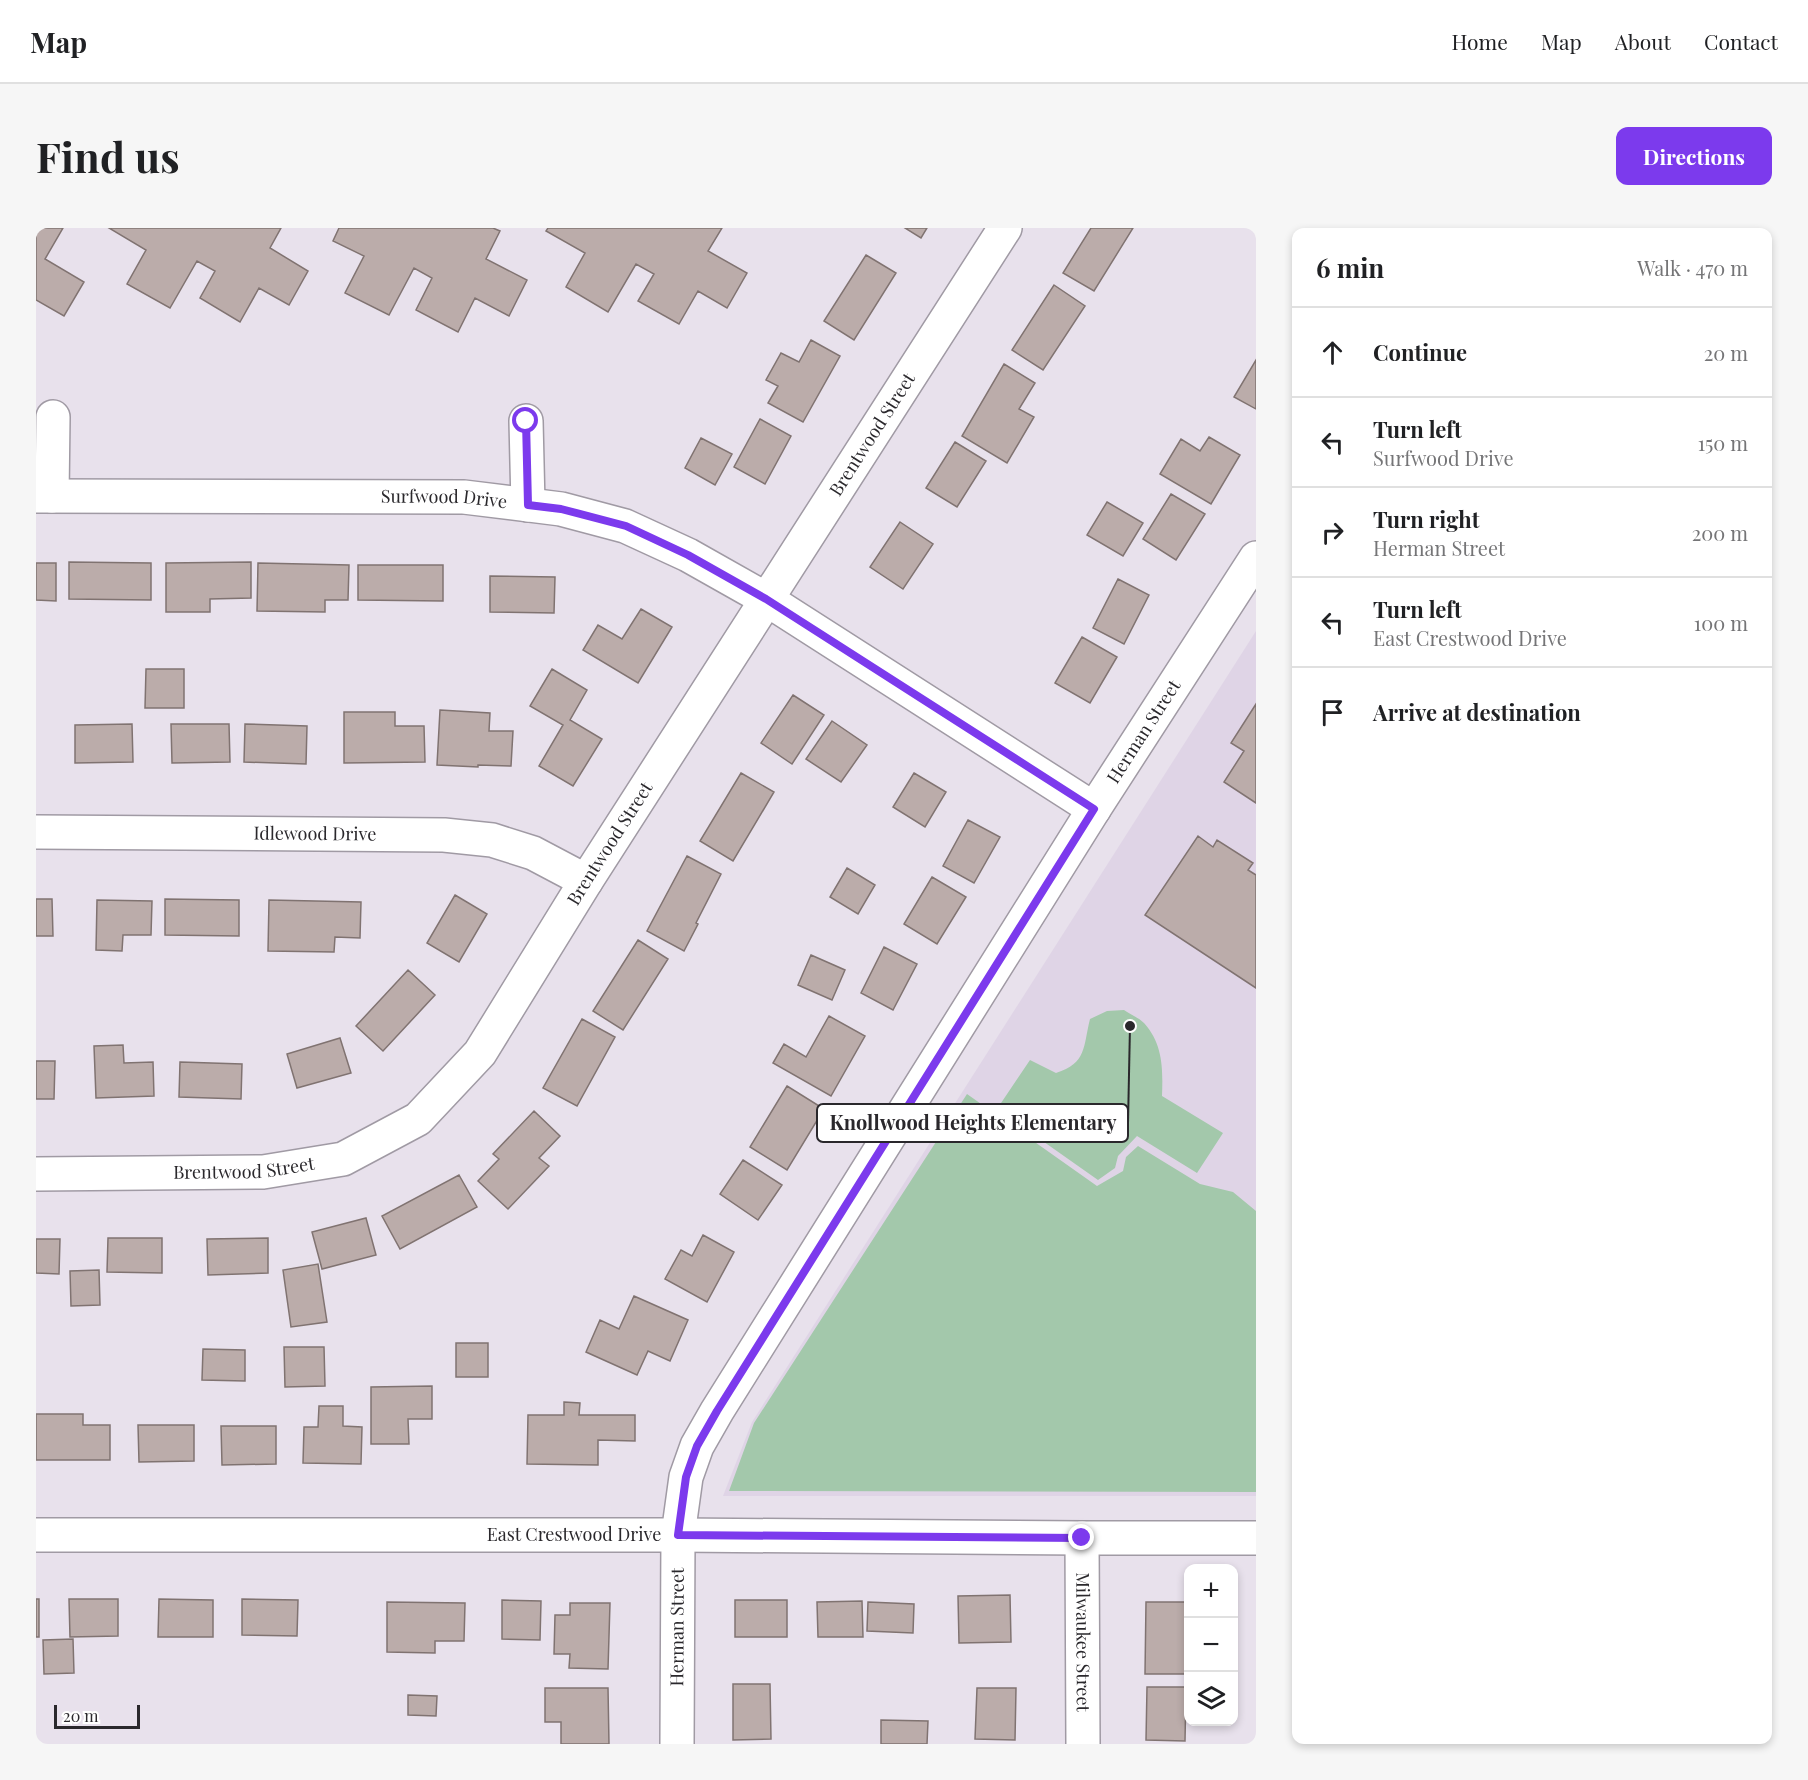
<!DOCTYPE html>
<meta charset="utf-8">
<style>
:root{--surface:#fff;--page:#f6f6f6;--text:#202124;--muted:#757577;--line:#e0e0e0;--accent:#7c3aed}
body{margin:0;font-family:"Playfair Display",serif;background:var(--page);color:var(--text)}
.controls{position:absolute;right:18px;bottom:18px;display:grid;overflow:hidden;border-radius:12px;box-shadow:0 3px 9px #0003}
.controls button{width:54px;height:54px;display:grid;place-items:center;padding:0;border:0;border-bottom:2px solid var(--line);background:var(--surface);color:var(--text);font:30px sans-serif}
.scale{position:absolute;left:18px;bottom:15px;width:86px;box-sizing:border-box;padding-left:6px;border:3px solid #2a282c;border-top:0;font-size:16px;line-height:21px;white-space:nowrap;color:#2a282c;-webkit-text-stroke:4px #fff;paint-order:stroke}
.stop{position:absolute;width:18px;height:18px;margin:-14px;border:4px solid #7c3aed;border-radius:50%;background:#fff}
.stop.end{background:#7c3aed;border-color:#fff;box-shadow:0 2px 6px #0008}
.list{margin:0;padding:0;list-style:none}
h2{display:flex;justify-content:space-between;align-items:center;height:78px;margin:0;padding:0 24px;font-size:26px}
h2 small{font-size:20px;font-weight:400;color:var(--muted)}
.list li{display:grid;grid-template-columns:39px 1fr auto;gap:18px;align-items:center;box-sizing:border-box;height:90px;padding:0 24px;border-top:2px solid var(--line)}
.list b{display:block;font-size:22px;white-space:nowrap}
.list p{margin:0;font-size:20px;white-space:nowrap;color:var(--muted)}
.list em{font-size:20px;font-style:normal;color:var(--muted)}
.icon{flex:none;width:33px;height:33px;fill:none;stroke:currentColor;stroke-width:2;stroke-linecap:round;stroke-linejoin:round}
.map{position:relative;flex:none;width:1220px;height:1516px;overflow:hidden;border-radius:12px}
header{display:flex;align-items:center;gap:36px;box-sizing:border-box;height:84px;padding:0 30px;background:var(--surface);border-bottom:2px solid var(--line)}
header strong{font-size:28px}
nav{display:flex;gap:33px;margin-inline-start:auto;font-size:21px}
.intro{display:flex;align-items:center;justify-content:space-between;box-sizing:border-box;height:144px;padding:0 36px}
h1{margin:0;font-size:42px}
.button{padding:15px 27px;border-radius:12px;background:var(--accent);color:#fff;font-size:21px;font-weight:700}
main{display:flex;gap:36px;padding:0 36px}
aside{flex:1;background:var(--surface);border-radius:12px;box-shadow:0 3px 9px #0003}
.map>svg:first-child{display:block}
.built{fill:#dfd4e6}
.green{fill:#a3c8ab}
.building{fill:#bbacaa;stroke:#807371;stroke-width:1.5}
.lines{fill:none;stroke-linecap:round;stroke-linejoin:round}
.minor-casing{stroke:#a09aa4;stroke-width:36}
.minor{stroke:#fff;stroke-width:33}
.route{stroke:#7c3aed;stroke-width:8}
.labels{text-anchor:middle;stroke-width:5;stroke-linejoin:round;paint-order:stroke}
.street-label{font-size:18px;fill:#2a282c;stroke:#fff}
.leader{fill:none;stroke:#2a282c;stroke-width:2}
.callout-dot{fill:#2a282c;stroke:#fff;stroke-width:2}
.callout{fill:#fff;stroke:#2a282c;stroke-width:2}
.callout-label{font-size:20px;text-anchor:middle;font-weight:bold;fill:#2a282c}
</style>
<header>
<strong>Map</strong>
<nav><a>Home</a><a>Map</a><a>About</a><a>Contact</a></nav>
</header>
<div class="intro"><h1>Find us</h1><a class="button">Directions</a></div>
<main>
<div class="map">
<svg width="1220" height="1516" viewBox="0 0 1220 1516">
<rect width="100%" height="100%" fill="#e8e1ec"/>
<!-- built -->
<path class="built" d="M 1220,403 L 1220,1268 L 687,1268 L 716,1194 Z"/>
<!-- green -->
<path class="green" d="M 1088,782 C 1094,786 1103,790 1108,795 C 1127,816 1127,841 1126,868 L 1187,905 L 1161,945 L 1101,908 L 1082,928 L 1079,940 L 1062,952 L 961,881 L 994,832 L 1020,845 C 1051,835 1047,819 1054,791 L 1071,783 Z
M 931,866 L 1061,958 L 1087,943 L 1090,929 L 1102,918 L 1164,956 L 1197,964 L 1220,983 L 1220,1264 L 693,1263 L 718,1195 Z"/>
<!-- building -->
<path class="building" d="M 0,0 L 27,0 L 9,31 L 48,54 L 28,88 L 0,72 Z
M 73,0 L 245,0 L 234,20 L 272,43 L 253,77 L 223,60 L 204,94 L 164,70 L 179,43 L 161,33 L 134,80 L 91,56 L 110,22 Z
M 303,0 L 457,0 L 464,3 L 450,31 L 491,52 L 473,88 L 439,70 L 422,104 L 380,82 L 396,50 L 378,40 L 353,87 L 309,65 L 328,28 L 297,13 Z
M 512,0 L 686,0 L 672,23 L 711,45 L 691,80 L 662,63 L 643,96 L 602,73 L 618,46 L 600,36 L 572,84 L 530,59 L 549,25 L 510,3 Z
M 869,0 L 891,0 L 885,10 Z
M 1055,0 L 1097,0 L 1058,63 L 1027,45 Z
M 830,27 L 860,45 L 818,112 L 788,93 Z
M 1018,57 L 1049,78 L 1007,142 L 976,122 Z
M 775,112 L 804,128 L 767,194 L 732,175 L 742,158 L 730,152 L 745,125 L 763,134 Z
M 1220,132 L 1220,181 L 1198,169 Z
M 968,136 L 999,155 L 983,181 L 998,189 L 971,235 L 926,208 Z
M 724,191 L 755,208 L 729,256 L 698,239 Z
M 1173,209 L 1204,227 L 1175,276 L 1124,246 L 1145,211 L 1164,223 Z
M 665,210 L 696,226 L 679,257 L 649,240 Z
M 919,214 L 950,233 L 921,279 L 890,260 Z
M 1135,266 L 1169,286 L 1140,332 L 1107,311 Z
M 1071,274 L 1107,295 L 1087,328 L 1051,307 Z
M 864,294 L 897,316 L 867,361 L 834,339 Z
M 33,334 L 115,335 L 115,372 L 33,371 Z
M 215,334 L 215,370 L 174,371 L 174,384 L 130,384 L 130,335 Z
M 0,335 L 20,335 L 20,373 L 0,372 Z
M 222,335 L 313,337 L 312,372 L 289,372 L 289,384 L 221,383 Z
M 322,337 L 407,337 L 407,373 L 322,372 Z
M 454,348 L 519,349 L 518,385 L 454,384 Z
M 1082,351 L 1113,367 L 1088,416 L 1057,400 Z
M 605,381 L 636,399 L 602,455 L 547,422 L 562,397 L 586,411 Z
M 1046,409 L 1081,429 L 1054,475 L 1019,455 Z
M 110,441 L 148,441 L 148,480 L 109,480 Z
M 516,441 L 551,462 L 534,492 L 566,511 L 537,558 L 503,538 L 527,497 L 494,478 Z
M 757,467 L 788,487 L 756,536 L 725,515 Z
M 1220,476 L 1220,575 L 1188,554 L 1208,523 L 1195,515 Z
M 404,482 L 454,485 L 453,503 L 477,503 L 475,538 L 442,537 L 442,539 L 401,537 Z
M 308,484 L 359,484 L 359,498 L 388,498 L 389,534 L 308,535 Z
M 796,493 L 831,517 L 805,554 L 770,531 Z
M 96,496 L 97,534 L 39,535 L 39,497 Z
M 135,496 L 193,496 L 194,534 L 136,535 Z
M 209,496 L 271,498 L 270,536 L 208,534 Z
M 705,545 L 738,564 L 697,633 L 664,613 Z
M 878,545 L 910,564 L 889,599 L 857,579 Z
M 932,592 L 964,609 L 938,655 L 907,638 Z
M 1162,608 L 1177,619 L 1181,612 L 1217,635 L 1212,642 L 1220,647 L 1220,760 L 1109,687 Z
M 651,628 L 685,646 L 660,695 L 662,696 L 648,723 L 611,703 Z
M 811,640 L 839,657 L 822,686 L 794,669 Z
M 896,649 L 930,669 L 901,716 L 868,696 Z
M 419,667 L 451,686 L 423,734 L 391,715 Z
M 0,671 L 16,671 L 17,708 L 0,708 Z
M 129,671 L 203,672 L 203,708 L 129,707 Z
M 61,672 L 116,673 L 115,707 L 87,707 L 86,723 L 60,722 Z
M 233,672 L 325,674 L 324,710 L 299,709 L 298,724 L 232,723 Z
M 602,712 L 632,731 L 587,802 L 557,783 Z
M 848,719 L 881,736 L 857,782 L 825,765 Z
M 775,727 L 809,742 L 796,772 L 762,757 Z
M 372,742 L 399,767 L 347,823 L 320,798 Z
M 793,788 L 829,808 L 795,868 L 737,835 L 748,816 L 770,829 Z
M 546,791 L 579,809 L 541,878 L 507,860 Z
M 304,810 L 315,845 L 261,860 L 251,826 Z
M 87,817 L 88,835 L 117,834 L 118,868 L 60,870 L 58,818 Z
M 0,833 L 19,833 L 18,871 L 0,871 Z
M 144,834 L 206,836 L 205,871 L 143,869 Z
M 751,858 L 788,881 L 751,942 L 714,919 Z
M 498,883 L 524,908 L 503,930 L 513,938 L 472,981 L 442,953 L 463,931 L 457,926 Z
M 707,932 L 746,957 L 722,992 L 684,966 Z
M 423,947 L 441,979 L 364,1021 L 346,988 Z
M 330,990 L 340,1027 L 286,1041 L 276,1004 Z
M 667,1007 L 698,1024 L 671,1074 L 629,1051 L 645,1022 L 656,1028 Z
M 72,1010 L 126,1010 L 126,1045 L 71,1044 Z
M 232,1010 L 232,1045 L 172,1047 L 171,1011 Z
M 0,1011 L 24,1011 L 23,1046 L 0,1045 Z
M 282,1036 L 291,1094 L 255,1099 L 247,1042 Z
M 63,1042 L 64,1077 L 35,1078 L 34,1043 Z
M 598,1068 L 652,1092 L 634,1133 L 612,1123 L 601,1147 L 550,1124 L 564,1092 L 583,1101 Z
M 420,1115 L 452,1115 L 452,1149 L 420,1149 Z
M 248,1119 L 288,1119 L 289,1158 L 249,1159 Z
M 167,1121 L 209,1122 L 209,1153 L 166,1152 Z
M 396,1158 L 396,1191 L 372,1191 L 373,1216 L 335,1216 L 335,1159 Z
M 528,1174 L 544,1175 L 543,1187 L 599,1187 L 599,1213 L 562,1212 L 562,1237 L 491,1236 L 492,1187 L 528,1187 Z
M 283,1178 L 307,1178 L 307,1198 L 326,1199 L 325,1236 L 267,1235 L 268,1199 L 282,1199 Z
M 0,1186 L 47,1186 L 47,1197 L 74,1197 L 74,1232 L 0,1232 Z
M 102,1197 L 158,1197 L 158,1233 L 103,1234 Z
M 185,1198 L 240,1198 L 240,1236 L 186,1237 Z
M 974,1367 L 975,1414 L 923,1415 L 922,1368 Z
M 0,1371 L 3,1371 L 3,1409 L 0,1409 Z
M 33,1371 L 82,1371 L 82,1408 L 34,1409 Z
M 123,1371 L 177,1372 L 177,1409 L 122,1409 Z
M 206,1371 L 262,1372 L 261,1408 L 206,1407 Z
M 466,1372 L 505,1373 L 504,1412 L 466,1411 Z
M 699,1372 L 751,1372 L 751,1409 L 699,1409 Z
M 826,1373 L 827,1409 L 782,1409 L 781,1374 Z
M 351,1374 L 429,1375 L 428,1413 L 399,1413 L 399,1425 L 351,1424 Z
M 832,1374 L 878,1376 L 877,1405 L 831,1403 Z
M 1110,1374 L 1152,1374 L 1152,1446 L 1109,1446 Z
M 534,1375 L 574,1375 L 572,1441 L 533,1440 L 534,1426 L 518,1426 L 519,1387 L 534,1387 Z
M 37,1411 L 38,1445 L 8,1446 L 7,1412 Z
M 697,1456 L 734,1456 L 735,1511 L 697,1512 Z
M 1111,1459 L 1150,1459 L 1149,1513 L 1110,1512 Z
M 509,1460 L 572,1460 L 573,1516 L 525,1516 L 525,1494 L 509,1494 Z
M 941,1460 L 980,1460 L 979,1512 L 939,1511 Z
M 372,1467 L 401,1468 L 400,1488 L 372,1487 Z
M 845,1492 L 892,1493 L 891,1516 L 845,1516 Z"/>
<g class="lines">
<defs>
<g id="minor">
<path d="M 490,193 L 492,277"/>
<path id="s1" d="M 0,268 L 428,269 L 525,281 L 589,298 L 652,327 L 730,371 L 1058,581"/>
<path d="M 16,268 L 17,189"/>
<path id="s2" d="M 0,604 L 408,607 L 456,612 L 497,625 L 550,653"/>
<path id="s3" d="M 0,946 L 227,944 L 307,931 L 382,891 L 444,825 L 550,653 L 969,0"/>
<path id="s4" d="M 0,1307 L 642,1307 L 1046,1310 L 1220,1310"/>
<path id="s5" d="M 1046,1310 L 1047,1516"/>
<path id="s6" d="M 641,1516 L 642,1307 L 650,1249 L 661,1218 L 681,1183 L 1058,581 L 1220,330"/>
</g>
</defs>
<!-- minor casing -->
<use href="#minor" class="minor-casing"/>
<!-- minor -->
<use href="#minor" class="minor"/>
</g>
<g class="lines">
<!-- route -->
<path class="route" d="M 490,193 L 492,277 L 525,281 L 590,298 L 652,327 L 730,371 L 1058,581 L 681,1183 L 661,1218 L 650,1249 L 642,1307 L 1046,1310"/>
</g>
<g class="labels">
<!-- street labels -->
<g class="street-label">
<text dy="6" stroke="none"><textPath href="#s3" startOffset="1216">Brentwood Street</textPath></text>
<text dy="6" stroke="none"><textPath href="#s1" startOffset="408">Surfwood Drive</textPath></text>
<text dy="6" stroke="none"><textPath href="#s6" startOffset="1143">Herman Street</textPath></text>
<text dy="6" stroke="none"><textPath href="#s2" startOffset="279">Idlewood Drive</textPath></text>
<text dy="6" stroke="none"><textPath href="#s3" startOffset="730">Brentwood Street</textPath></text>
<text dy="6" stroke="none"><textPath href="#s3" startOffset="208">Brentwood Street</textPath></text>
<text dy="6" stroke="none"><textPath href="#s4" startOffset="538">East Crestwood Drive</textPath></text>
<text dy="6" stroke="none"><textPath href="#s6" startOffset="117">Herman Street</textPath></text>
<text dy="6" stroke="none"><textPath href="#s5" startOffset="104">Milwaukee Street</textPath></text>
</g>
</g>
<!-- callouts -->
<path class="leader" d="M1094 798L1092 895"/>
<circle class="callout-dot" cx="1094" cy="798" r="6"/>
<rect class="callout" x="781" y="876" width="311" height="38" rx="6"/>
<g class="callout-label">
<text x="937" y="902">Knollwood Heights Elementary</text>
</g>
</svg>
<div class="controls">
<button>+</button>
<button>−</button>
<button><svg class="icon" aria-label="layers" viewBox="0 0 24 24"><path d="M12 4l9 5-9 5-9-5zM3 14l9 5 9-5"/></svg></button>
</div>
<div class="scale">20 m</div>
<div class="stop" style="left:490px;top:193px"></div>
<div class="stop end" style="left:1046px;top:1310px"></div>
</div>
<aside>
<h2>6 min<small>Walk · 470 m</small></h2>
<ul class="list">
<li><svg class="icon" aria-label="ahead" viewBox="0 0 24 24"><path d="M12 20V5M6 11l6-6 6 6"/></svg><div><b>Continue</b></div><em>20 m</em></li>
<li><svg class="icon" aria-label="left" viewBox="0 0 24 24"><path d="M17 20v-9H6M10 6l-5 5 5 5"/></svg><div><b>Turn left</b><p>Surfwood Drive</p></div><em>150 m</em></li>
<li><svg class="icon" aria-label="right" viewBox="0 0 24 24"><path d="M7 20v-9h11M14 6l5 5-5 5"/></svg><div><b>Turn right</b><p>Herman Street</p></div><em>200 m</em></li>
<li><svg class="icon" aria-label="left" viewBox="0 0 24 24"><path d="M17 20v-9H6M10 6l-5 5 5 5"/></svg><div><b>Turn left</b><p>East Crestwood Drive</p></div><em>100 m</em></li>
<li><svg class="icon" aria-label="arrive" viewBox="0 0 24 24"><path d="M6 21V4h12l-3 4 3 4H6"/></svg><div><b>Arrive at destination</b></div></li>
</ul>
</aside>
</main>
